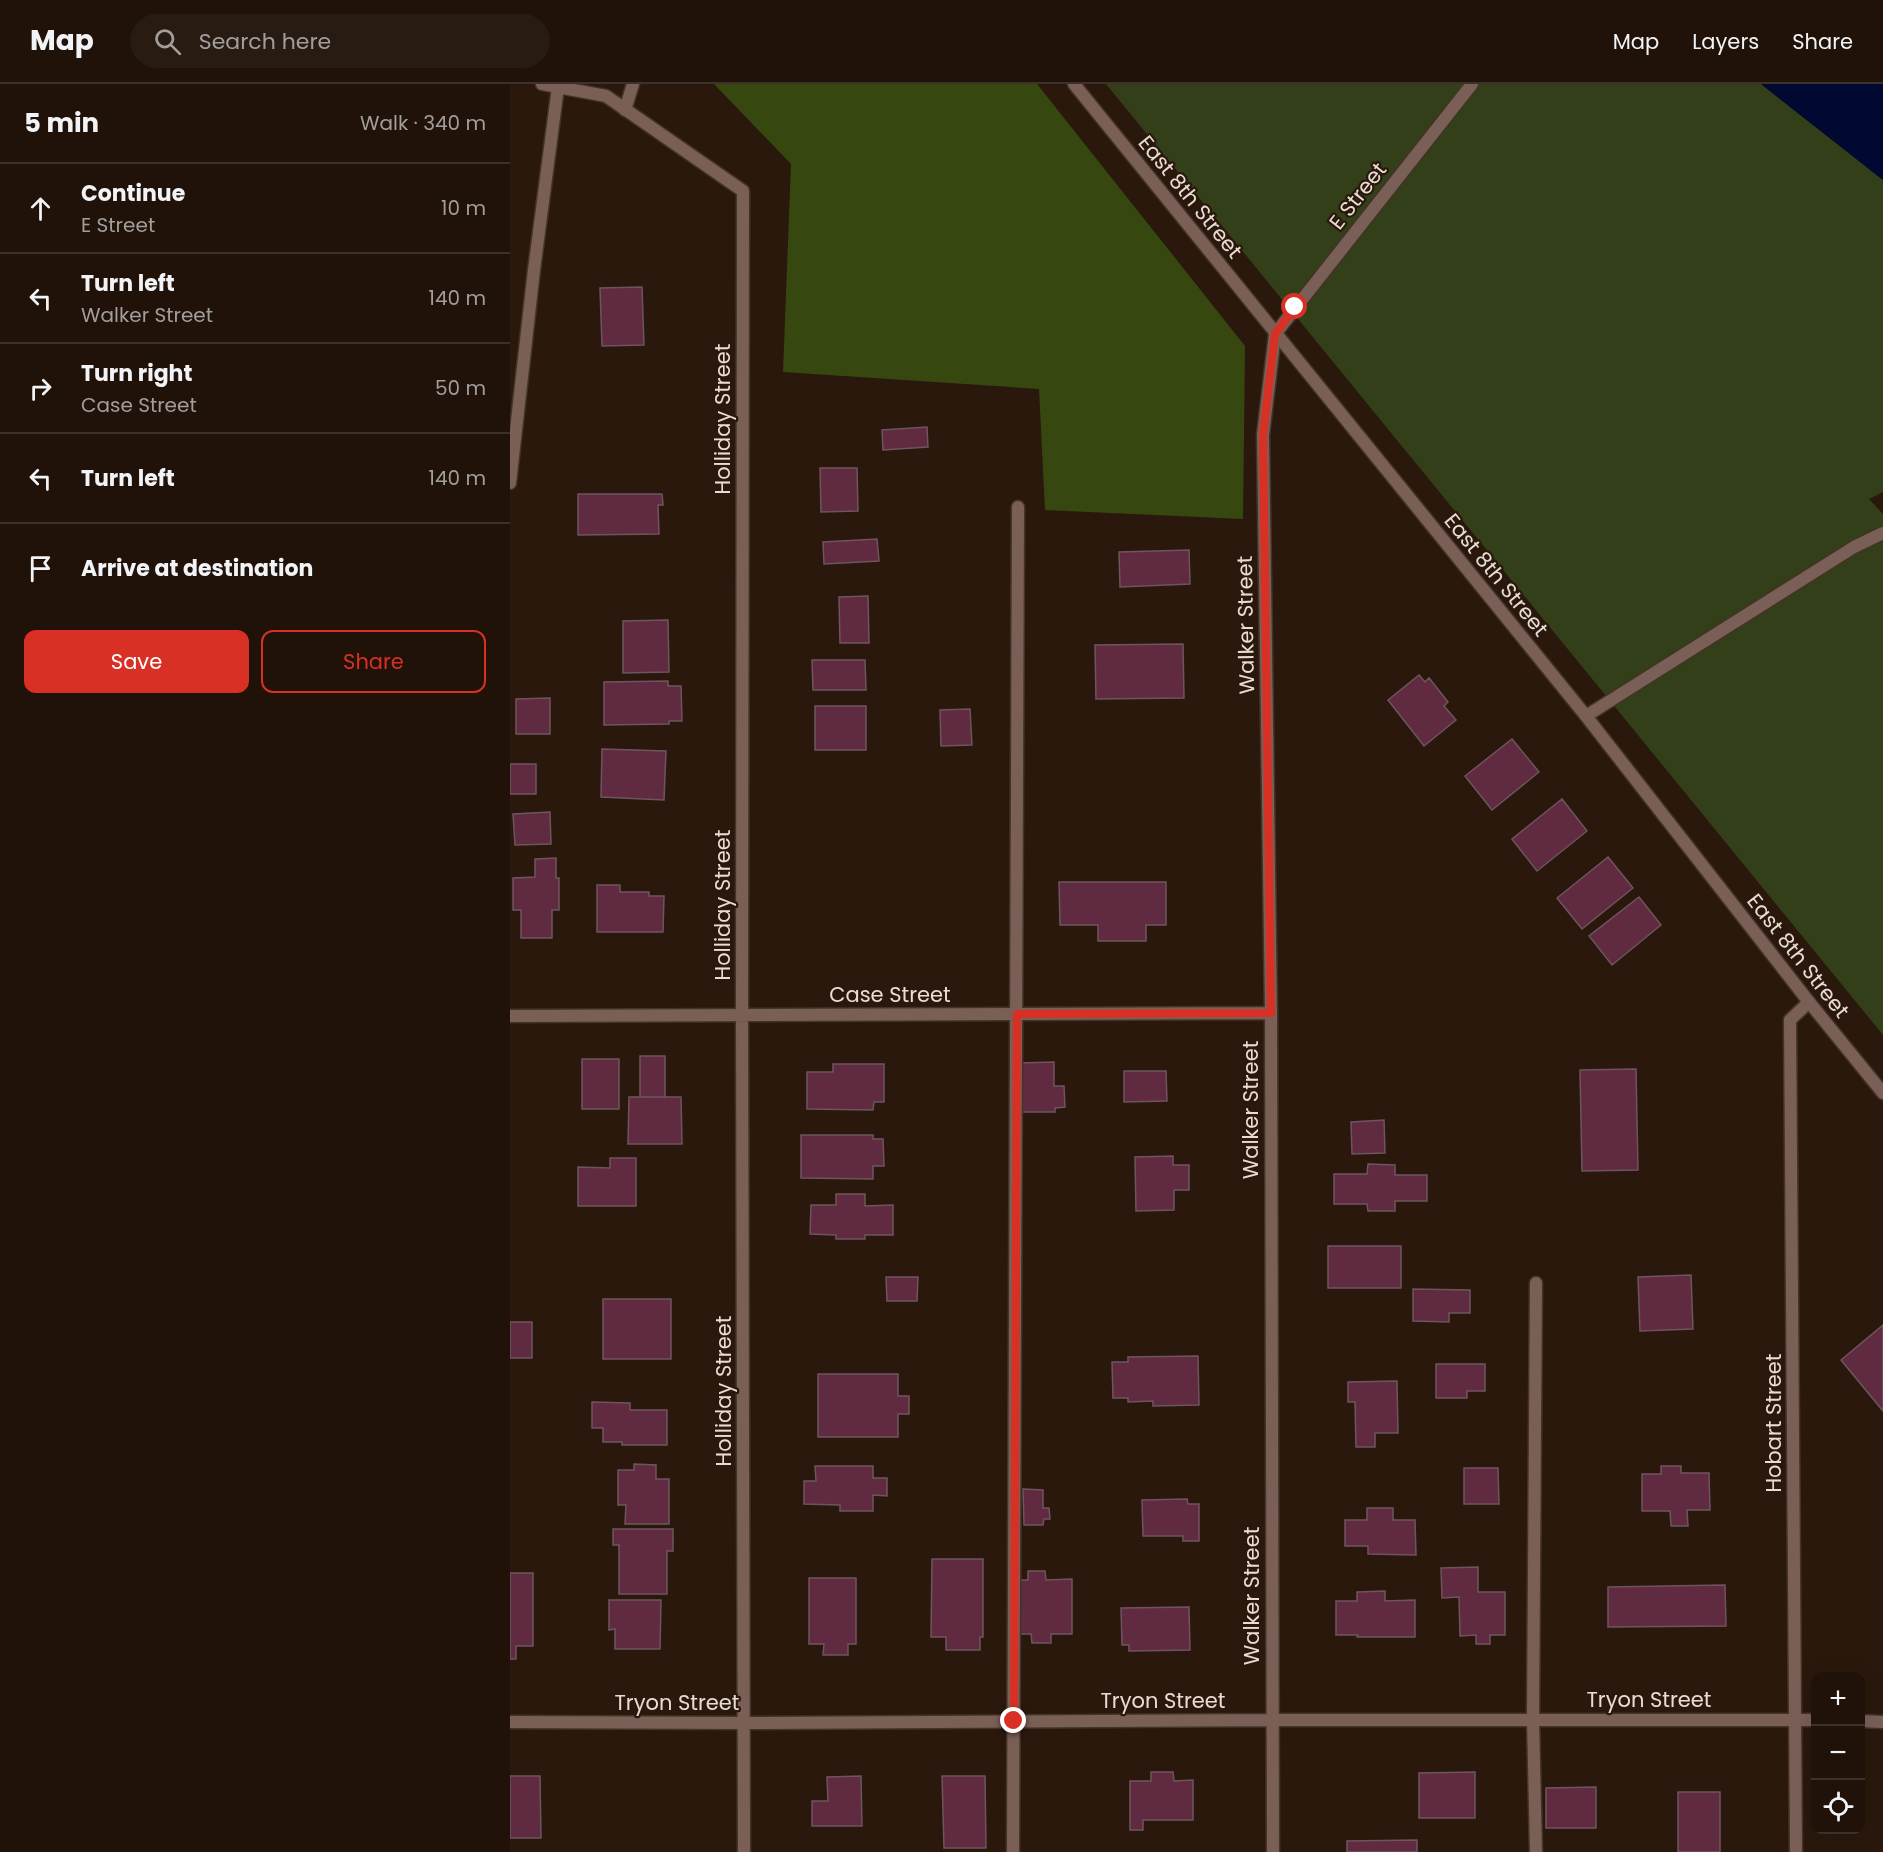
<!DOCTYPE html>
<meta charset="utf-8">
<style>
:root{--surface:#201209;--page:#281b12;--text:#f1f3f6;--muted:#a29e9c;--line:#3d322a;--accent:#d93025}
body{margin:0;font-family:Poppins,sans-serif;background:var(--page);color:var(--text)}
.controls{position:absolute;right:18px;bottom:18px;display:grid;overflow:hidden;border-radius:12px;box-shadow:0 6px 24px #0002}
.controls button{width:54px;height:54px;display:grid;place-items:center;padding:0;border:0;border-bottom:2px solid var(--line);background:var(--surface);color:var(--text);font:30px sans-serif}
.stop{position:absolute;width:18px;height:18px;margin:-14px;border:4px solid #d93025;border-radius:50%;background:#fff}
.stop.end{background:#d93025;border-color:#fff;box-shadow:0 2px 6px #0008}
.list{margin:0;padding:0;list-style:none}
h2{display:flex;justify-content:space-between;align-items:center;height:78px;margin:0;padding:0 24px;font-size:26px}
h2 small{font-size:20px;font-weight:400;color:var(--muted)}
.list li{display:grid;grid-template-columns:39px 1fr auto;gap:18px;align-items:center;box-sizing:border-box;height:90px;padding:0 24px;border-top:2px solid var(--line)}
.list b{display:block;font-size:22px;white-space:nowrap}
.list p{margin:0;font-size:20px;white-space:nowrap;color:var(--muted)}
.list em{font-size:20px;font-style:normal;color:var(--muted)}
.actions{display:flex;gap:12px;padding:18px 24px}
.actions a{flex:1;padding:14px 0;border:2px solid var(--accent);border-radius:12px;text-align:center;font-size:21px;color:var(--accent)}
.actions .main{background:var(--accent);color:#fff}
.icon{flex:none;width:33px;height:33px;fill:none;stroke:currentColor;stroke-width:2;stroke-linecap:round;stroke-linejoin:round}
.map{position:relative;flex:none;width:1373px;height:1768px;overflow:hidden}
header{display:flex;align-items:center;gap:36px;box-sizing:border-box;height:84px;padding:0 30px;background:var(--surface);border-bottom:2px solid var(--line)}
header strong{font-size:28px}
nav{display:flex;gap:33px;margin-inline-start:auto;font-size:21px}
.search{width:420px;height:54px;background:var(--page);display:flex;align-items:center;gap:15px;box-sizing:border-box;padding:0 21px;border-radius:33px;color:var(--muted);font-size:22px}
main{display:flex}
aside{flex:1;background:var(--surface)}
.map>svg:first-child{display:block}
.green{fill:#323f18}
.forest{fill:#364810}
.water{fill:#010831}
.building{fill:#602a40;stroke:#6e555d;stroke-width:1.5}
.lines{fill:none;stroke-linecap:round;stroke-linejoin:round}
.service-casing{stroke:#453328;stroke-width:15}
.minor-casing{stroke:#453328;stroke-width:15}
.tertiary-casing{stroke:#453328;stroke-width:15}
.service{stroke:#7a5f57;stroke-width:12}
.minor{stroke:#7a5f57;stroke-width:12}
.tertiary{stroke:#7a5f57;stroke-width:12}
.route{stroke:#d93025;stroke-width:8}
.labels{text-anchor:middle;stroke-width:4.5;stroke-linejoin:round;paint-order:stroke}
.street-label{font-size:21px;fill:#e9dcd4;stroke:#2a180c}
</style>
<header>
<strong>Map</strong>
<div class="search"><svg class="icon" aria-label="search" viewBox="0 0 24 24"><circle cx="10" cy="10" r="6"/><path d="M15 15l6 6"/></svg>Search here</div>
<nav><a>Map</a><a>Layers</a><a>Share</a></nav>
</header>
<main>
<aside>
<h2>5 min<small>Walk · 340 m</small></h2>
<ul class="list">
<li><svg class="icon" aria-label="ahead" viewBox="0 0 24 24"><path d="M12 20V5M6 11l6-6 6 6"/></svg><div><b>Continue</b><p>E Street</p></div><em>10 m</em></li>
<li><svg class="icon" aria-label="left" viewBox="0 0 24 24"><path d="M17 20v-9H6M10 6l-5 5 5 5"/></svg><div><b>Turn left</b><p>Walker Street</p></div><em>140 m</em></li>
<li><svg class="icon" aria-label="right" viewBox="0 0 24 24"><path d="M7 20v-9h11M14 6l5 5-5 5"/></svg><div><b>Turn right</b><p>Case Street</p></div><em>50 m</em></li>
<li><svg class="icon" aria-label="left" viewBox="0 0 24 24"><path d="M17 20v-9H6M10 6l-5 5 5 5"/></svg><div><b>Turn left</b></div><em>140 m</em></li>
<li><svg class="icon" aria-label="arrive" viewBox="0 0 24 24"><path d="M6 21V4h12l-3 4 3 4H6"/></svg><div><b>Arrive at destination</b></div></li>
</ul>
<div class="actions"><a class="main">Save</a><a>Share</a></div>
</aside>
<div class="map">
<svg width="1373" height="1768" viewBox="0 0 1373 1768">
<rect width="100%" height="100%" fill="#2a180c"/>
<!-- green -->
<path class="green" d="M 596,0 L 1251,0 L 1373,96 L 1373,408 L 1359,415 L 1373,430 L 1373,951 Z"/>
<!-- forest -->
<path class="forest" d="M 204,0 L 527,0 L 735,262 L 733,435 L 535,426 L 529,305 L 273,288 L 281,80 Z"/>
<!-- water -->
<path class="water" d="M 1251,0 L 1373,0 L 1373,96 Z"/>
<!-- building -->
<path class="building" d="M 132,203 L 134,261 L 92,262 L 90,204 Z
M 417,343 L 418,363 L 373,366 L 372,346 Z
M 310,384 L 347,384 L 348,427 L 311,428 Z
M 68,410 L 152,410 L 153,421 L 148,421 L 149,450 L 68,451 Z
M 367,455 L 369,477 L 314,480 L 313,458 Z
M 679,466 L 680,500 L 610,503 L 609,468 Z
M 358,512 L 359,559 L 330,559 L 329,513 Z
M 158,536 L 159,588 L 113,589 L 113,537 Z
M 673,560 L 674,614 L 586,615 L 585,561 Z
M 302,576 L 355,576 L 356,606 L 303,606 Z
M 909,591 L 915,598 L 919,594 L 938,618 L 934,622 L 946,636 L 914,662 L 878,616 Z
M 158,597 L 158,602 L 171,602 L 172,637 L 159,637 L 159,640 L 94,641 L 94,598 Z
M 40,614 L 40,650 L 6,650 L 6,615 Z
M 305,622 L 356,622 L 356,666 L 305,666 Z
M 460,625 L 462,661 L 431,662 L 430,626 Z
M 1002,655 L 1029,688 L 982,726 L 955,692 Z
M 92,665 L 156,667 L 154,716 L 91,713 Z
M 0,680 L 26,680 L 26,710 L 0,710 Z
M 1052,715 L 1077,747 L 1027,787 L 1002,755 Z
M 40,728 L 41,760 L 5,761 L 3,730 Z
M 1098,773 L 1123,804 L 1072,845 L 1047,814 Z
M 46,774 L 46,794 L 49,794 L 49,826 L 42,826 L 42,854 L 11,854 L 11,826 L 3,826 L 3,794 L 25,793 L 25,775 Z
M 549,798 L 656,798 L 656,841 L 636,841 L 636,857 L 588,857 L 588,841 L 550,841 Z
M 87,801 L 110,801 L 110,808 L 139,808 L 139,812 L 154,812 L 153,848 L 87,848 Z
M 1129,813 L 1151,841 L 1102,881 L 1079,852 Z
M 130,972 L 155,972 L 155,1013 L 130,1013 Z
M 72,975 L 109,975 L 109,1025 L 72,1025 Z
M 544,978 L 544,1002 L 554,1002 L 555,1023 L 545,1024 L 545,1028 L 510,1028 L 509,979 Z
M 323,980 L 374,980 L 374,1018 L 364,1018 L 363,1026 L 297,1025 L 297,988 L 323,988 Z
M 1126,985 L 1128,1086 L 1072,1087 L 1070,986 Z
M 614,987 L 656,987 L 657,1017 L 614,1018 Z
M 119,1013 L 171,1013 L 172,1060 L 118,1060 Z
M 874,1036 L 875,1069 L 842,1070 L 841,1038 Z
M 291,1051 L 363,1051 L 363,1055 L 373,1055 L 374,1082 L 363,1082 L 363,1095 L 291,1094 Z
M 663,1072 L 663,1081 L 679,1081 L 679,1106 L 664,1106 L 664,1126 L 626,1127 L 625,1073 Z
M 100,1074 L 126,1074 L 126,1122 L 68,1122 L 68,1083 L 100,1084 Z
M 858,1080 L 885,1081 L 885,1091 L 917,1091 L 917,1117 L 885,1117 L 885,1127 L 858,1127 L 857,1120 L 824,1120 L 824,1090 L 857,1090 Z
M 326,1110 L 355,1110 L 355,1122 L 383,1121 L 383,1151 L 355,1151 L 355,1155 L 326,1155 L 326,1151 L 300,1150 L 301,1121 L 326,1121 Z
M 818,1162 L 891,1162 L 891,1204 L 818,1204 Z
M 1181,1191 L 1183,1245 L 1130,1247 L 1128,1193 Z
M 376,1193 L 408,1193 L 407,1217 L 377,1217 Z
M 903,1205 L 960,1206 L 960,1229 L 939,1229 L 939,1238 L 903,1237 Z
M 93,1215 L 161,1215 L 161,1275 L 93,1275 Z
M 0,1238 L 22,1238 L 22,1274 L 0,1274 Z
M 1373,1241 L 1373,1327 L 1331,1276 Z
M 688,1272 L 689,1321 L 643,1322 L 643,1317 L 618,1318 L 618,1314 L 603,1314 L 602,1278 L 618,1278 L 618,1273 Z
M 926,1280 L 975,1280 L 975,1307 L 957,1307 L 957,1314 L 926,1314 Z
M 308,1290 L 388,1290 L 388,1312 L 399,1312 L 399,1330 L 388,1330 L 388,1353 L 308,1353 Z
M 887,1297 L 888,1349 L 865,1349 L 865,1363 L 846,1363 L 845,1318 L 838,1318 L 838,1298 Z
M 82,1318 L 120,1319 L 120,1326 L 157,1326 L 157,1361 L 112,1361 L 112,1358 L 93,1358 L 93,1344 L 82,1344 Z
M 124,1380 L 146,1381 L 146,1395 L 159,1395 L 159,1440 L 115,1440 L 116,1421 L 108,1421 L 108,1386 L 124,1386 Z
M 305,1382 L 363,1382 L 363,1394 L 377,1394 L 377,1412 L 363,1411 L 363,1427 L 330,1427 L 330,1421 L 294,1420 L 294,1397 L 306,1397 Z
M 1151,1382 L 1171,1382 L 1171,1389 L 1199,1389 L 1200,1426 L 1177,1426 L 1178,1442 L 1161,1442 L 1160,1427 L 1132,1427 L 1132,1390 L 1151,1390 Z
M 954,1384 L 988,1384 L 989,1420 L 954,1420 Z
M 513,1405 L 533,1406 L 533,1424 L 539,1424 L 540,1435 L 534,1435 L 533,1441 L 514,1441 Z
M 677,1415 L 678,1420 L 689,1420 L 689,1457 L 673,1457 L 673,1452 L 633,1452 L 632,1416 Z
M 857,1424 L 883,1424 L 883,1436 L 905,1436 L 906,1471 L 858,1470 L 858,1462 L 835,1462 L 835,1436 L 857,1436 Z
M 103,1445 L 163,1445 L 163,1467 L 157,1467 L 157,1510 L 109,1510 L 109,1461 L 103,1461 Z
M 422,1475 L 473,1475 L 473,1553 L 470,1553 L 470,1566 L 436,1566 L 436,1553 L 421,1553 Z
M 968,1483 L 968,1508 L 995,1508 L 995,1551 L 980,1551 L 980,1560 L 966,1560 L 966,1551 L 950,1552 L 949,1513 L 932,1514 L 931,1484 Z
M 518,1487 L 535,1487 L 536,1496 L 562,1495 L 562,1550 L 541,1550 L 541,1559 L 522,1559 L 521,1550 L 508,1550 L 508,1496 L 518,1496 Z
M 0,1489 L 23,1489 L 23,1562 L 6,1562 L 6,1575 L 0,1575 Z
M 299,1494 L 346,1494 L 346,1560 L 338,1560 L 338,1571 L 313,1571 L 314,1560 L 299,1560 Z
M 1215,1501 L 1216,1542 L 1098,1543 L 1098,1503 Z
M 875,1507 L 875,1517 L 905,1516 L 905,1553 L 847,1553 L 848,1551 L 826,1551 L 826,1517 L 847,1517 L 847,1508 Z
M 99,1516 L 151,1516 L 150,1565 L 105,1565 L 105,1545 L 99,1546 Z
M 679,1523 L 680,1566 L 619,1567 L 619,1561 L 612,1561 L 611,1524 Z
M 641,1688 L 663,1688 L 664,1697 L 683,1696 L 683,1736 L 633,1736 L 633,1746 L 620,1746 L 620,1697 L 641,1697 Z
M 965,1688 L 965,1734 L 909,1734 L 909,1689 Z
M 0,1692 L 30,1692 L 31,1754 L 0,1754 Z
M 351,1692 L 352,1742 L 302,1742 L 302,1717 L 318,1717 L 317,1693 Z
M 432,1692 L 475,1692 L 476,1764 L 434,1764 Z
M 1086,1703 L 1086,1744 L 1036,1744 L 1036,1704 Z
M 1168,1708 L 1210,1708 L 1210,1768 L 1168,1768 Z
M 907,1756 L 907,1768 L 837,1768 L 837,1757 Z"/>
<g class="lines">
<defs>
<path id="service" d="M 115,26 L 123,0
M 0,399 L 24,186 L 48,3
M 1076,632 L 1344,463 L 1373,449
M 503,1768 L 508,423
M 1026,1768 L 1023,1635 L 1026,1199"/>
<path id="minor" d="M 32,0 L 96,12 L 233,107 L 232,930 L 234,1768
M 0,932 L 761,929
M 1350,1637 L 1373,1638
M 0,1638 L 235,1639 L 762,1636 L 1306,1636
M 763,1768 L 761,929 L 753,351 L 765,250 L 962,0
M 1286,1768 L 1280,936 L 1299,918"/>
<path id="tertiary" d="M 564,0 L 1076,632 L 1299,918 L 1373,1009"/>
</defs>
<!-- service casing -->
<use href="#service" class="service-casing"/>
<!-- minor casing -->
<use href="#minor" class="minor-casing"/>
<!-- tertiary casing -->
<use href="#tertiary" class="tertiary-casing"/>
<!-- service -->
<use href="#service" class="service"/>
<!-- minor -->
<use href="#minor" class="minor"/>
<!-- tertiary -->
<use href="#tertiary" class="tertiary"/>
</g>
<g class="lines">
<!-- route -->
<path class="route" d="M 504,1637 L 507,930 L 761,929 L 753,351 L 765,250 L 785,223"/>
</g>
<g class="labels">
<!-- street labels -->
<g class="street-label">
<text transform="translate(848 112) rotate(-52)" y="7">E Street</text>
<text transform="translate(680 113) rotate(51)" y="7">East 8th Street</text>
<text transform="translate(213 335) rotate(-90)" y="7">Holliday Street</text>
<text transform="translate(986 491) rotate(51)" y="7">East 8th Street</text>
<text transform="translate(736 541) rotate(-91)" y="7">Walker Street</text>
<text transform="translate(213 821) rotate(-90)" y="7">Holliday Street</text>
<text transform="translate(1288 872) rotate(52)" y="7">East 8th Street</text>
<text x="380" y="918">Case Street</text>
<text transform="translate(741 1026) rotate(-90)" y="7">Walker Street</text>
<text transform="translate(214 1307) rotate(-90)" y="7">Holliday Street</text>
<text transform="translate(1264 1339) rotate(-90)" y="7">Hobart Street</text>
<text transform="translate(742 1512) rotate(-90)" y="7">Walker Street</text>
<text x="1139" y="1623">Tryon Street</text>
<text x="653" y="1624">Tryon Street</text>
<text x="167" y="1626">Tryon Street</text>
</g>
</g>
</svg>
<div class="controls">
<button>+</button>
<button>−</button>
<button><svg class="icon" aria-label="locate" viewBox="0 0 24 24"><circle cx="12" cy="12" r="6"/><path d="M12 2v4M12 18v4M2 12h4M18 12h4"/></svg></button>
</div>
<div class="stop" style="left:785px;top:223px"></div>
<div class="stop end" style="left:504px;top:1637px"></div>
</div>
</main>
